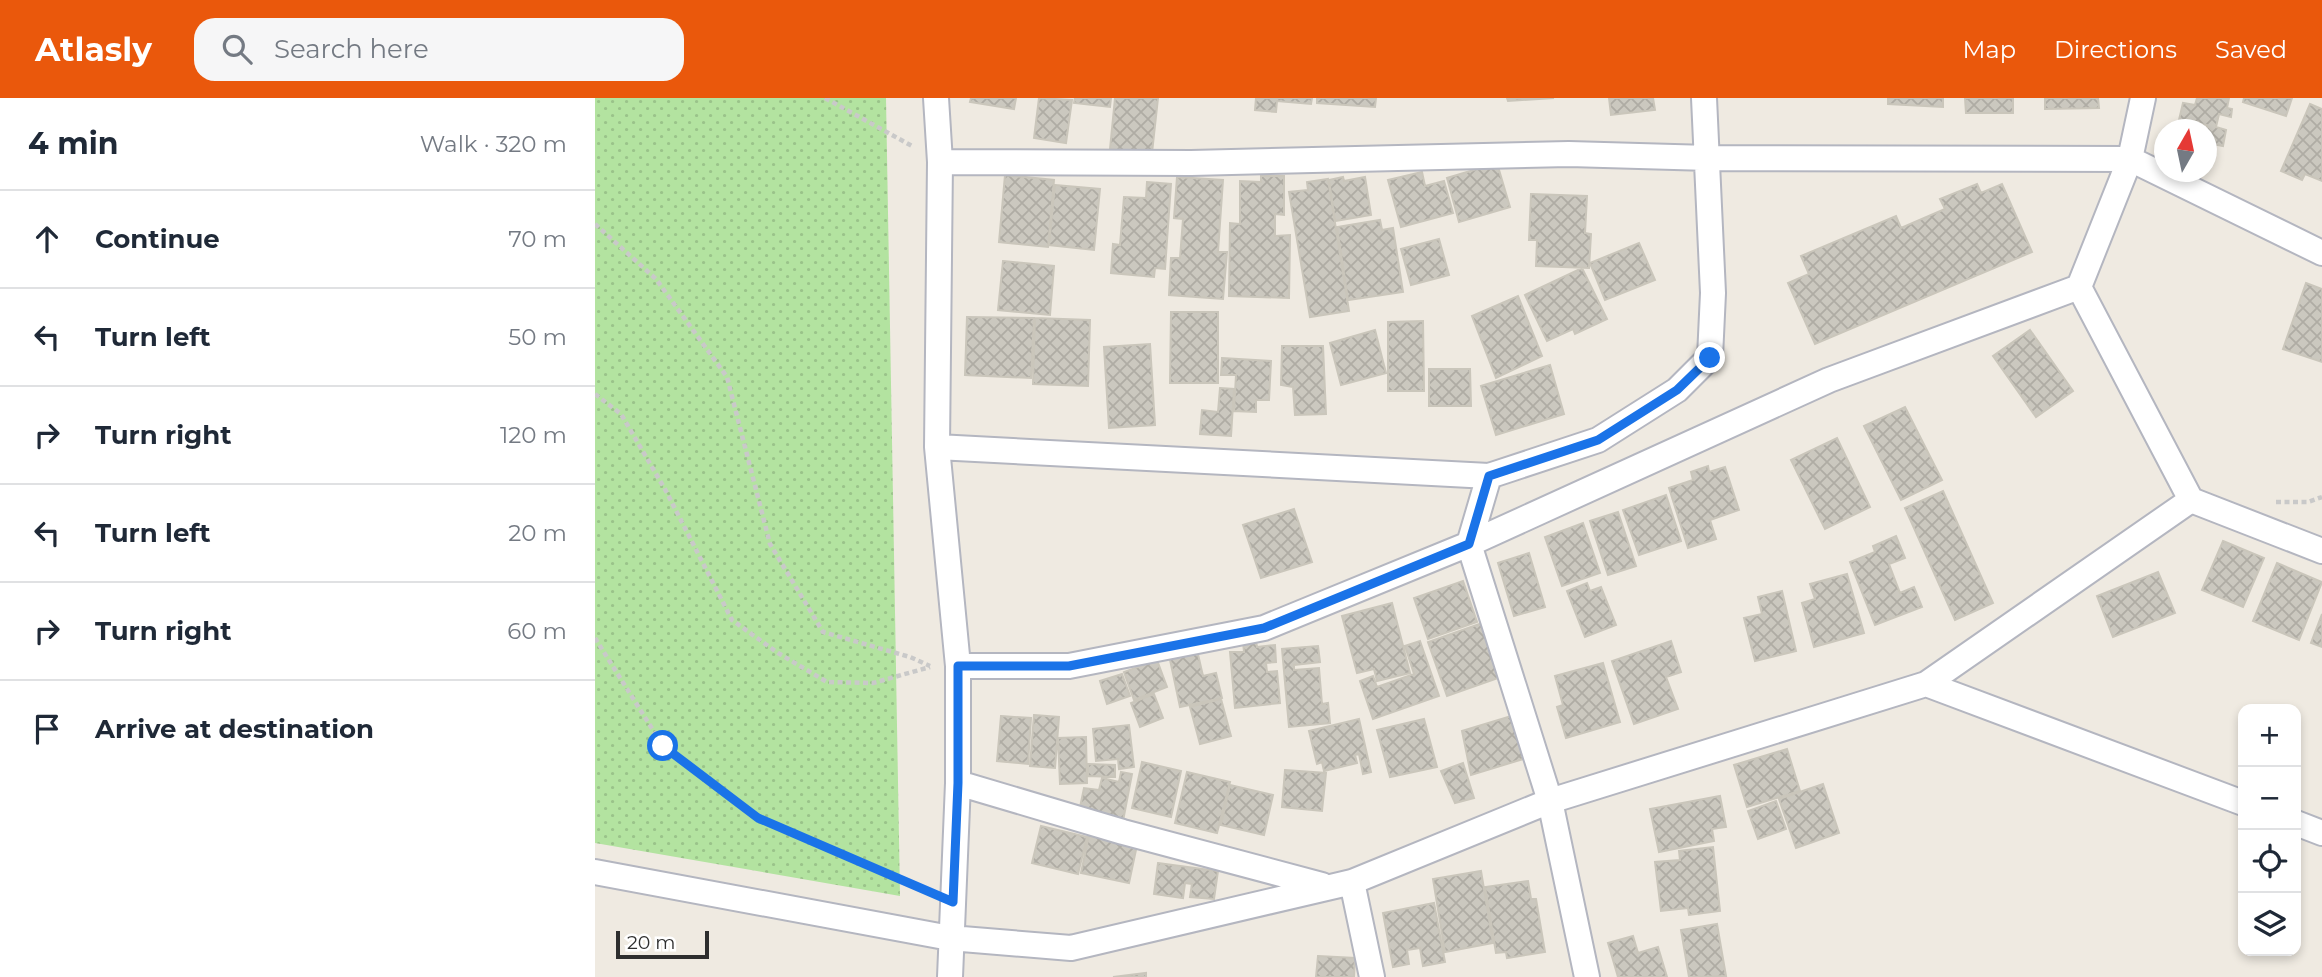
<!DOCTYPE html>
<meta charset="utf-8">
<style>
:root{--surface:#fff;--page:#f6f6f7;--text:#1f2937;--muted:#747a83;--line:#e0e1e3;--accent:#ea580c}
body{margin:0;font-family:Montserrat,sans-serif;background:var(--page);color:var(--text)}
.controls{position:absolute;right:21px;bottom:21px;display:grid;overflow:hidden;border-radius:14px;box-shadow:0 4px 10px #0003}
.controls button{width:63px;height:63px;display:grid;place-items:center;padding:0;border:0;border-bottom:2px solid var(--line);background:var(--surface);color:var(--text);font:35px sans-serif}
.compass{position:absolute;left:1559px;top:21px;width:63px;height:63px;border-radius:50%;background:var(--surface);box-shadow:0 4px 10px #0003;rotate:9deg}
.scale{position:absolute;left:21px;bottom:18px;width:93px;box-sizing:border-box;padding-left:7px;border:4px solid #2e2e2e;border-top:0;font-size:19px;line-height:24px;white-space:nowrap;color:#2e2e2e;-webkit-text-stroke:5px #fff;paint-order:stroke}
.stop{position:absolute;width:21px;height:21px;margin:-16px;border:5px solid #1a73e8;border-radius:50%;background:#fff}
.stop.end{background:#1a73e8;border-color:#fff;box-shadow:0 2px 7px #0008}
.list{margin:0;padding:0;list-style:none}
h2{display:flex;justify-content:space-between;align-items:center;height:91px;margin:0;padding:0 28px;font-size:30px}
h2 small{font-size:23px;font-weight:400;color:var(--muted)}
.list li{display:grid;grid-template-columns:46px 1fr auto;gap:21px;align-items:center;box-sizing:border-box;height:98px;padding:0 28px;border-top:2px solid var(--line)}
.list b{display:block;font-size:26px;white-space:nowrap}
.list em{font-size:23px;font-style:normal;color:var(--muted)}
.icon{flex:none;width:38px;height:38px;fill:none;stroke:currentColor;stroke-width:2;stroke-linecap:round;stroke-linejoin:round}
.map{position:relative;flex:none;width:1727px;height:879px;overflow:hidden}
header{display:flex;align-items:center;gap:42px;box-sizing:border-box;height:98px;padding:0 35px;background:var(--accent);color:#fff}
header strong{font-size:33px}
nav{display:flex;gap:38px;margin-inline-start:auto;font-size:24px}
.search{width:490px;height:63px;background:var(--page);display:flex;align-items:center;gap:18px;box-sizing:border-box;padding:0 24px;border-radius:21px;color:var(--muted);font-size:26px}
main{display:flex}
aside{flex:1;background:var(--surface)}
.map>svg:first-child{display:block}
.grass{fill:url(#grass-dots)}
.building{fill:url(#building-cross-hatch);stroke:#cac6bb;stroke-width:2}
.lines{fill:none;stroke-linecap:round;stroke-linejoin:round}
.street-casing{stroke:#b4b6c0;stroke-width:28}
.path{stroke:#c9c9c9;stroke-width:4.5;stroke-dasharray:5 3.5;stroke-linecap:butt}
.street{stroke:#fff;stroke-width:24}
.route{stroke:#1a73e8;stroke-width:9}
</style>
<header>
<strong>Atlasly</strong>
<div class="search"><svg class="icon" aria-label="search" viewBox="0 0 24 24"><circle cx="10" cy="10" r="6"/><path d="M15 15l6 6"/></svg>Search here</div>
<nav><a>Map</a><a>Directions</a><a>Saved</a></nav>
</header>
<main>
<aside>
<h2>4 min<small>Walk · 320 m</small></h2>
<ul class="list">
<li><svg class="icon" aria-label="ahead" viewBox="0 0 24 24"><path d="M12 20V5M6 11l6-6 6 6"/></svg><div><b>Continue</b></div><em>70 m</em></li>
<li><svg class="icon" aria-label="left" viewBox="0 0 24 24"><path d="M17 20v-9H6M10 6l-5 5 5 5"/></svg><div><b>Turn left</b></div><em>50 m</em></li>
<li><svg class="icon" aria-label="right" viewBox="0 0 24 24"><path d="M7 20v-9h11M14 6l5 5-5 5"/></svg><div><b>Turn right</b></div><em>120 m</em></li>
<li><svg class="icon" aria-label="left" viewBox="0 0 24 24"><path d="M17 20v-9H6M10 6l-5 5 5 5"/></svg><div><b>Turn left</b></div><em>20 m</em></li>
<li><svg class="icon" aria-label="right" viewBox="0 0 24 24"><path d="M7 20v-9h11M14 6l5 5-5 5"/></svg><div><b>Turn right</b></div><em>60 m</em></li>
<li><svg class="icon" aria-label="arrive" viewBox="0 0 24 24"><path d="M6 21V4h12l-3 4 3 4H6"/></svg><div><b>Arrive at destination</b></div></li>
</ul>
</aside>
<div class="map">
<svg width="1727" height="879" viewBox="0 0 1727 879">
<defs>
<pattern id="grass-dots" width="8" height="8" patternUnits="userSpaceOnUse" patternTransform="scale(1.75)"><rect width="8" height="8" fill="#b3e3a0"/><path d="M2 2h.1M6 6h.1" fill="none" stroke="#9ac38a" stroke-width="1.8" stroke-linecap="round"/></pattern>
<pattern id="building-cross-hatch" width="8" height="8" patternUnits="userSpaceOnUse" patternTransform="scale(1.75)"><rect width="8" height="8" fill="#cbc8bf"/><path d="M0 0l8 8M0 8l8-8" fill="none" stroke="#afaca4"/></pattern>
</defs>
<rect width="100%" height="100%" fill="#efeae1"/>
<!-- grass -->
<path class="grass" d="M 0,0 L 291,0 L 305,798 L 0,745 Z"/>
<!-- building -->
<path class="building" d="M 376,0 L 421,0 L 419,11 L 375,4 Z
M 444,0 L 477,2 L 471,45 L 439,40 Z
M 480,0 L 516,0 L 515,9 L 479,5 Z
M 520,0 L 563,0 L 557,55 L 515,51 Z
M 661,0 L 717,0 L 716,6 L 682,3 L 681,14 L 660,12 Z
M 722,0 L 781,0 L 780,9 L 722,5 Z
M 912,0 L 959,0 L 913,3 Z
M 1014,0 L 1058,0 L 1060,12 L 1016,17 Z
M 1293,0 L 1348,0 L 1348,9 L 1293,6 Z
M 1370,0 L 1418,0 L 1418,15 L 1371,15 Z
M 1450,0 L 1503,0 L 1504,10 L 1450,11 Z
M 1602,0 L 1634,0 L 1632,10 L 1637,11 L 1636,19 L 1624,16 L 1621,29 L 1631,32 L 1628,48 L 1612,45 L 1612,27 L 1584,22 L 1588,5 L 1600,7 Z
M 1649,0 L 1697,0 L 1691,18 L 1648,4 Z
M 1715,6 L 1727,11 L 1727,83 L 1710,76 L 1707,82 L 1686,73 Z
M 902,65 L 915,109 L 864,124 L 852,80 Z
M 827,74 L 830,88 L 849,83 L 858,115 L 806,129 L 793,82 Z
M 410,77 L 459,82 L 453,149 L 404,144 Z
M 666,78 L 689,78 L 689,117 L 680,116 L 680,138 L 695,137 L 694,200 L 634,198 L 635,125 L 645,126 L 645,83 L 666,84 Z
M 582,79 L 628,82 L 623,154 L 632,154 L 628,201 L 574,197 L 576,160 L 585,160 L 588,121 L 579,120 Z
M 748,79 L 749,83 L 770,79 L 776,117 L 740,123 L 734,82 Z
M 733,81 L 754,213 L 715,219 L 694,94 L 713,92 L 712,84 Z
M 552,84 L 576,86 L 570,171 L 560,170 L 559,179 L 516,175 L 518,146 L 525,147 L 529,99 L 551,100 Z
M 1382,86 L 1386,95 L 1407,86 L 1437,154 L 1220,246 L 1193,185 L 1214,176 L 1206,158 L 1301,118 L 1306,130 L 1350,111 L 1345,101 Z
M 460,87 L 505,91 L 499,152 L 454,147 Z
M 936,96 L 992,98 L 990,135 L 996,136 L 994,170 L 941,168 L 942,142 L 934,142 Z
M 785,122 L 787,132 L 798,130 L 808,194 L 753,202 L 742,129 Z
M 844,141 L 854,177 L 816,187 L 806,151 Z
M 1044,145 L 1060,182 L 1010,202 L 995,165 Z
M 408,163 L 459,168 L 455,217 L 403,212 Z
M 987,170 L 1012,221 L 980,236 L 978,231 L 952,243 L 930,197 Z
M 1711,185 L 1727,191 L 1727,264 L 1688,251 Z
M 923,198 L 947,258 L 901,280 L 877,218 Z
M 576,214 L 623,214 L 623,285 L 575,285 Z
M 372,219 L 439,220 L 436,280 L 370,277 Z
M 440,220 L 495,222 L 493,288 L 438,286 Z
M 828,223 L 829,293 L 793,293 L 793,224 Z
M 780,232 L 791,275 L 746,287 L 735,245 Z
M 1435,232 L 1478,293 L 1441,319 L 1398,258 Z
M 555,246 L 560,327 L 514,330 L 509,249 Z
M 687,248 L 728,248 L 731,316 L 700,317 L 698,289 L 686,287 Z
M 627,260 L 676,263 L 674,302 L 661,302 L 661,314 L 639,313 L 641,277 L 626,277 Z
M 955,267 L 969,316 L 901,337 L 886,288 Z
M 834,271 L 875,271 L 876,308 L 834,308 Z
M 625,290 L 639,291 L 636,338 L 605,336 L 607,312 L 623,314 Z
M 1310,309 L 1347,382 L 1306,402 L 1269,328 Z
M 1242,340 L 1275,409 L 1230,431 L 1196,362 Z
M 1113,368 L 1114,374 L 1130,369 L 1144,412 L 1115,422 L 1121,441 L 1093,450 L 1074,390 L 1098,382 L 1096,374 Z
M 1348,393 L 1398,505 L 1360,522 L 1310,410 Z
M 1071,397 L 1086,443 L 1044,457 L 1028,412 Z
M 699,411 L 717,464 L 666,480 L 648,427 Z
M 1023,414 L 1041,468 L 1013,477 L 995,423 Z
M 988,425 L 1005,475 L 967,488 L 950,439 Z
M 1301,438 L 1310,460 L 1294,466 L 1305,495 L 1319,489 L 1327,509 L 1280,527 L 1255,464 L 1280,454 L 1278,448 Z
M 1628,443 L 1669,460 L 1648,509 L 1607,492 Z
M 934,455 L 950,509 L 919,518 L 903,465 Z
M 1682,465 L 1727,484 L 1704,542 L 1658,523 Z
M 1563,474 L 1580,515 L 1518,539 L 1502,498 Z
M 1252,476 L 1269,535 L 1219,549 L 1207,505 L 1220,501 L 1215,486 Z
M 868,483 L 882,524 L 833,541 L 819,500 Z
M 992,485 L 995,493 L 1006,489 L 1021,527 L 990,539 L 972,493 Z
M 1187,493 L 1201,553 L 1160,563 L 1149,520 L 1167,516 L 1163,499 Z
M 797,505 L 815,575 L 782,583 L 779,571 L 762,575 L 747,518 Z
M 1727,516 L 1727,549 L 1716,545 Z
M 890,524 L 909,578 L 852,598 L 833,544 Z
M 661,543 L 662,549 L 680,547 L 681,564 L 671,565 L 672,574 L 682,573 L 685,605 L 640,610 L 635,554 L 649,554 L 648,544 Z
M 825,543 L 844,598 L 778,621 L 765,583 L 778,578 L 782,589 L 819,576 L 810,548 Z
M 1076,543 L 1086,574 L 1071,579 L 1083,611 L 1039,626 L 1017,563 Z
M 723,548 L 725,564 L 699,567 L 699,572 L 724,570 L 727,606 L 733,605 L 735,625 L 694,629 L 687,551 Z
M 602,552 L 608,578 L 621,575 L 627,600 L 585,609 L 574,557 Z
M 562,562 L 572,589 L 539,602 L 529,574 Z
M 1008,565 L 1025,624 L 971,640 L 962,609 L 968,607 L 960,578 Z
M 527,576 L 535,598 L 512,606 L 505,583 Z
M 559,596 L 568,620 L 545,629 L 536,605 Z
M 626,601 L 636,638 L 605,646 L 595,609 Z
M 923,616 L 938,658 L 876,677 L 867,633 Z
M 439,617 L 464,619 L 460,670 L 435,668 Z
M 406,618 L 436,620 L 433,666 L 402,663 Z
M 764,621 L 776,674 L 768,676 L 764,656 L 760,657 L 762,665 L 729,673 L 727,664 L 722,666 L 714,633 Z
M 829,621 L 842,669 L 795,679 L 782,632 Z
M 534,627 L 539,669 L 524,671 L 523,661 L 501,663 L 498,631 Z
M 491,639 L 492,685 L 465,686 L 463,640 Z
M 1192,651 L 1205,693 L 1152,709 L 1139,667 Z
M 547,664 L 586,673 L 576,719 L 537,710 Z
M 868,665 L 879,700 L 860,705 L 846,673 Z
M 493,666 L 520,667 L 520,679 L 493,678 Z
M 690,672 L 731,675 L 727,713 L 687,709 Z
M 526,674 L 537,676 L 528,723 L 484,714 L 489,690 L 504,692 L 507,680 L 524,684 Z
M 592,674 L 635,684 L 622,735 L 580,725 Z
M 1228,686 L 1244,735 L 1201,750 L 1184,701 Z
M 635,687 L 678,697 L 669,737 L 626,727 Z
M 1125,698 L 1131,729 L 1117,731 L 1119,743 L 1064,754 L 1055,711 Z
M 1181,703 L 1191,731 L 1163,741 L 1153,713 Z
M 446,728 L 492,739 L 483,776 L 437,765 Z
M 494,737 L 542,747 L 534,785 L 486,775 Z
M 1118,749 L 1125,813 L 1094,817 L 1093,810 L 1066,813 L 1060,764 L 1085,762 L 1084,753 Z
M 563,765 L 623,773 L 619,801 L 595,799 L 597,786 L 590,785 L 588,800 L 559,796 Z
M 886,773 L 898,845 L 850,854 L 838,781 Z
M 933,783 L 936,801 L 941,801 L 950,854 L 912,860 L 911,854 L 901,855 L 890,789 Z
M 839,805 L 850,864 L 828,868 L 825,850 L 812,852 L 814,866 L 798,869 L 788,815 Z
M 1122,826 L 1131,878 L 1094,879 L 1086,832 Z
M 1038,838 L 1043,855 L 1063,849 L 1072,879 L 1023,879 L 1013,845 Z
M 723,858 L 760,860 L 759,879 L 721,879 Z
M 551,875 L 551,879 L 518,879 Z"/>
<g class="lines">
<defs>
<path id="street" d="M 341,0 L 345,64 L 342,349 L 363,568 L 363,685 L 355,879
M 345,64 L 596,65 L 974,56 L 1114,60 L 1535,61 L 1727,155
M 1484,189 L 1596,402
M 342,349 L 894,378
M 363,568 L 474,568 L 669,530 L 874,446 L 1234,282 L 1484,189 L 1535,61 L 1548,0
M 1331,586 L 1648,705
M 363,685 L 528,734 L 727,787
M 1701,725 L 1727,735
M 0,774 L 355,840 L 476,850 L 757,784 L 955,703 L 1331,586 L 1596,402 L 1727,453
M 757,784 L 777,879
M 992,879 L 955,703 L 874,446 L 894,378 L 1003,342 L 1082,292 L 1115,259 L 1118,195 L 1109,0"/>
</defs>
<!-- street casing -->
<use href="#street" class="street-casing"/>
<!-- path -->
<path class="path" d="M 230,0 L 317,48
M 0,126 L 61,181 L 132,279 L 175,446 L 228,534 L 315,559 L 335,568
M 0,296 L 26,316 L 71,393 L 137,522 L 183,555 L 232,584 L 278,585 L 335,569
M 1681,404 L 1713,404 L 1727,399
M 0,540 L 68,648 L 163,720 L 331,792"/>
<!-- street -->
<use href="#street" class="street"/>
</g>
<g class="lines">
<!-- route -->
<path class="route" d="M 68,648 L 163,720 L 358,804 L 363,685 L 363,568 L 474,568 L 669,530 L 874,446 L 894,378 L 1003,342 L 1082,292 L 1115,260"/>
</g>
</svg>
<div class="controls">
<button>+</button>
<button>−</button>
<button><svg class="icon" aria-label="locate" viewBox="0 0 24 24"><circle cx="12" cy="12" r="6"/><path d="M12 2v4M12 18v4M2 12h4M18 12h4"/></svg></button>
<button><svg class="icon" aria-label="layers" viewBox="0 0 24 24"><path d="M12 4l9 5-9 5-9-5zM3 14l9 5 9-5"/></svg></button>
</div>
<svg class="compass" viewBox="-18 -18 36 36"><path d="M0-13l5 13h-10z" fill="#e53935"/><path d="M0 13l5-13h-10z" fill="#747a83"/></svg>
<div class="scale">20 m</div>
<div class="stop" style="left:68px;top:648px"></div>
<div class="stop end" style="left:1115px;top:260px"></div>
</div>
</main>
